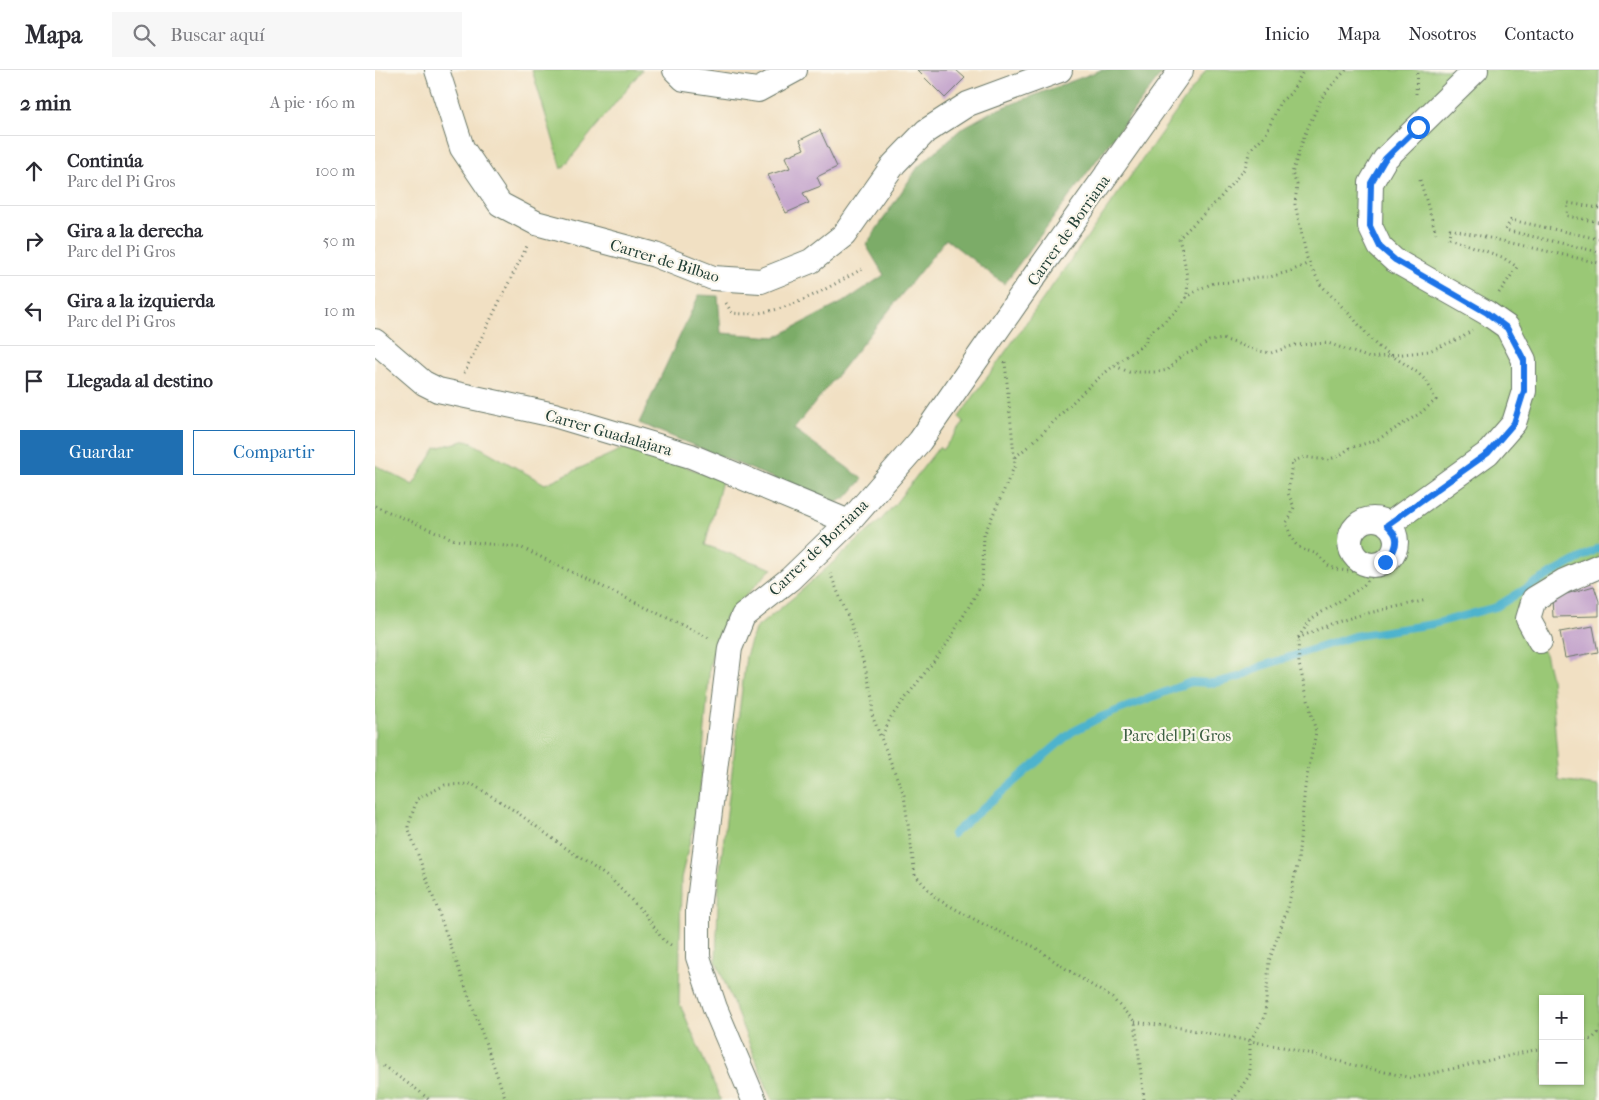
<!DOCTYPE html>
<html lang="es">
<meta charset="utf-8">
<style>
:root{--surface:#fff;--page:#f7f7f7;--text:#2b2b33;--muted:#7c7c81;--line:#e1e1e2;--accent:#1f6fb2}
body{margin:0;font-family:"IM FELL French Canon",serif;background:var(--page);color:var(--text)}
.controls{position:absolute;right:15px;bottom:15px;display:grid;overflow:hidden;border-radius:0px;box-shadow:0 1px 4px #0004}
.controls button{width:45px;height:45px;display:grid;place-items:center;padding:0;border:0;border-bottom:1px solid var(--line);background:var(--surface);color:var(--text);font:25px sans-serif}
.stop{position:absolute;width:15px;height:15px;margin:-11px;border:4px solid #1a73e8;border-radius:50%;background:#fff}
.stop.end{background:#1a73e8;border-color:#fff;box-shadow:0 1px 5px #0008}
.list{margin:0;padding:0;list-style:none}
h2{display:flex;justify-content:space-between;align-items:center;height:65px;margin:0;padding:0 20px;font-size:21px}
h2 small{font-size:16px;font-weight:400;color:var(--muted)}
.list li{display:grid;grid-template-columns:32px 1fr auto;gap:15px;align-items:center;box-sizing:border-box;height:70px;padding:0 20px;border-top:1px solid var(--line)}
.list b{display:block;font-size:19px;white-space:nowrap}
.list p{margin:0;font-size:16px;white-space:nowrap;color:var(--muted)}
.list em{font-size:16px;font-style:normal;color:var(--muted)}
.actions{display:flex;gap:10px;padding:15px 20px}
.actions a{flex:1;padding:11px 0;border:1px solid var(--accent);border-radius:0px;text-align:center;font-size:18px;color:var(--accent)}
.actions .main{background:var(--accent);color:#fff}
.icon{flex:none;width:28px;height:28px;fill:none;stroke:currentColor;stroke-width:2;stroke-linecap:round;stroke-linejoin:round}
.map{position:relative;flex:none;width:1224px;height:1030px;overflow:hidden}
header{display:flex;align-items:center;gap:30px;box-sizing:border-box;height:70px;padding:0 25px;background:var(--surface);border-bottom:1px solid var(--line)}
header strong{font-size:24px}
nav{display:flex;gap:28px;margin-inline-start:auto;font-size:18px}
.search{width:350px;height:45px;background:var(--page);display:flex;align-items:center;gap:12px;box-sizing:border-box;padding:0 18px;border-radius:0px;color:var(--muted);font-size:19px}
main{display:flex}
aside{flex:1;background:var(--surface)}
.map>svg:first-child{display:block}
.green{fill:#9ac876;stroke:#5c8255;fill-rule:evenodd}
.forest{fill:#7bac67;stroke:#4d744e}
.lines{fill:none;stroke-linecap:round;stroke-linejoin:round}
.stream{stroke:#4eb3cd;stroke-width:8}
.building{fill:#c6a7cd}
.street-casing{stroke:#687666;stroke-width:26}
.path{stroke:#687666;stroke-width:3;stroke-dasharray:1 4;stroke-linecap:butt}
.street{stroke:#fff;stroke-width:24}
.route{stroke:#1a73e8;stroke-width:6}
.labels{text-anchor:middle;stroke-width:4.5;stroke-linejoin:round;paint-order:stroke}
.street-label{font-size:16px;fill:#1f3d34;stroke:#fbf7ec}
.park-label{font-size:16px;fill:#3e6044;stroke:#fbf7ec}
</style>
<header>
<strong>Mapa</strong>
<div class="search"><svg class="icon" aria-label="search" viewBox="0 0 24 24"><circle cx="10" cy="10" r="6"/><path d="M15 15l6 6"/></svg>Buscar aquí</div>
<nav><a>Inicio</a><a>Mapa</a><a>Nosotros</a><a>Contacto</a></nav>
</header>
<main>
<aside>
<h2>2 min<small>A pie · 160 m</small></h2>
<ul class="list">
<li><svg class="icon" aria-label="ahead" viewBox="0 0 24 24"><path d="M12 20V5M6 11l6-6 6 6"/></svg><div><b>Continúa</b><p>Parc del Pi Gros</p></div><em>100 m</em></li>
<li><svg class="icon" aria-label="right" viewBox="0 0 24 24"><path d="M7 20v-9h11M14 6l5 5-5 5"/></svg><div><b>Gira a la derecha</b><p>Parc del Pi Gros</p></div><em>50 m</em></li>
<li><svg class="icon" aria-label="left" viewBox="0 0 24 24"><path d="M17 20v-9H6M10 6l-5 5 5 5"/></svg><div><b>Gira a la izquierda</b><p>Parc del Pi Gros</p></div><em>10 m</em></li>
<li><svg class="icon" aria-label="arrive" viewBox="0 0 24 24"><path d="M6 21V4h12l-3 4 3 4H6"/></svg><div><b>Llegada al destino</b></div></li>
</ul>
<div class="actions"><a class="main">Guardar</a><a>Compartir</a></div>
</aside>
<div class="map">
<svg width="1224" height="1030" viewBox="0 0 1224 1030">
<rect width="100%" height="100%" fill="#fbf7ec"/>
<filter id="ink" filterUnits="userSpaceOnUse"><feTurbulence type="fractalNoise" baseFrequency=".02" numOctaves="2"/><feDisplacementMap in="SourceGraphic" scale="10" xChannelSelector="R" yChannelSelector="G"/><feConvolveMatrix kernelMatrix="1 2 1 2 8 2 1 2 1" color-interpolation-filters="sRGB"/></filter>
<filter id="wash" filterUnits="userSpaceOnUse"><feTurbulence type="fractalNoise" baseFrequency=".0096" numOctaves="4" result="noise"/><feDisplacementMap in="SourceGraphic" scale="20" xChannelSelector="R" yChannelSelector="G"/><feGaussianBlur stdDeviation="1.12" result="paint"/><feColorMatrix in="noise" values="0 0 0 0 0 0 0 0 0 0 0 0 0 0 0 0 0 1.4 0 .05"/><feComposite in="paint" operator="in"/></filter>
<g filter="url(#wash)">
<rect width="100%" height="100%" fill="#f1e0c3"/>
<!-- green -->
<path class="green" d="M 157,0 L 267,0 L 187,99 Z
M 831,0 L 1224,0 L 1224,490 L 1172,513 L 1150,557 L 1170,584 L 1176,608 L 1184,711 L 1224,716 L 1224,1030 L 397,1030 L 341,891 L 344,808 L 371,586 L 380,559 L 419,527 L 506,450 L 520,434 L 564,377 L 567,380 L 589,353 L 584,347 ZM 1168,929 L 1205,929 L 1205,1011 L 1168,1011 Z
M 92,370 L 170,414 L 256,375 L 347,411 L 330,475 L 398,499 L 394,501 L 350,548 L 335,593 L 324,734 L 306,808 L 304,932 L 346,1030 L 0,1030 L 0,395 L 38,415 L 61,378 Z"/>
<!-- forest -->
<path class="forest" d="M 726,0 L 789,0 L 629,214 L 571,169 L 419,359 L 488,409 L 471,428 L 459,433 L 264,353 L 324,225 L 343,226 L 346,263 L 401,267 L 472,230 L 509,205 L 491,175 L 543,97 L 586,59 L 616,42 Z"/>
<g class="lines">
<!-- stream -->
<path class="stream" d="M 578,764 L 697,662 L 726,647 L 816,612 L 840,613 L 864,607 L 887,596 L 979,566 L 1058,554 L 1121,537 L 1165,510 L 1224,478"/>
</g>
<g id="blocks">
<!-- building -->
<path class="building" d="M 542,0 L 581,0 L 590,8 L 570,28 Z
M 445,60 L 462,97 L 442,107 L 446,116 L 428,123 L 434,133 L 411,143 L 393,105 L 415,98 L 410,87 L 429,79 L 425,70 Z
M 1219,516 L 1224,531 L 1224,546 L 1178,547 L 1177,528 Z
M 1218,556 L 1223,582 L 1190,588 L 1185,562 Z"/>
</g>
</g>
<g filter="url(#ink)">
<use href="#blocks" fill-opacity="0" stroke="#687666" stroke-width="1"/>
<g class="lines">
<defs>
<path id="street" d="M 62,0 L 87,78 L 125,134 L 161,153 L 280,185 L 338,208 L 386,211 L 436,191 L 469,165 L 519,94 L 551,61 L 593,34 L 685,0
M 300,0 L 309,9 L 383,20 L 420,0
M 0,271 L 49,313 L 63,320 L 179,345 L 316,386 L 474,452
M975 472a23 23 0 1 1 46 0a23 23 0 1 1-46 0Z
M 1013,455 L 1113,383 L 1139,353 L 1149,321 L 1149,290 L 1132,257 L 1112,243 L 1019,190 L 1005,177 L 995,156 L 996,113 L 1010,89 L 1101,0
M 1165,571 L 1153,549 L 1159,529 L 1189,511 L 1224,496
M 379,1030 L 340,938 L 323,887 L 323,839 L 355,578 L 368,546 L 415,509 L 474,452 L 545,371 L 661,204 L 806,0"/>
</defs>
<!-- street casing -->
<use href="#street" class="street-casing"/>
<!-- path -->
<path class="path" d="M 971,0 L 956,16 L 946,29 L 930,64 L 917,103 L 922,115 L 920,134 L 932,188 L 945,214 L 979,249 L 1002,276 L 1042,302 L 1052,312 L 1061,330 L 1044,344 L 1002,370 L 975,378 L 964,386 L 952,390 L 929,387 L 917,392 L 913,423 L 919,437 L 916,446 L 911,453 C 914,461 917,472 924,477 C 929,481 937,481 943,485 C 947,488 950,493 954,496 C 968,503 991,503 1004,495
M 1041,24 L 1042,0
M 1045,110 L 1061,163
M 1224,138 L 1193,133 L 1192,146 L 1224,152
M 1224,169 L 1136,150 L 1130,160 L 1224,182
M 1124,223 L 1142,197 L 1127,187 L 1074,168 L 1075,159 L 1224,193
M 811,228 L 824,219 L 839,213 L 856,212 L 883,207 L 895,207 L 916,201 L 934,193
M 351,233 L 357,243 C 404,249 448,220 489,198
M 630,292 L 640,395 L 609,465 L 607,514 L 572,574 L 516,647 L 506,668 L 529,725 L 540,805 L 562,829 L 610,855 L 660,877 L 685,895 L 737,928 L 760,952 L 769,1030
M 740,296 L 754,302 L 782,302 L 793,300 L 806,286 L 821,280 L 834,271 L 848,269 L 884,281 L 896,283 L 920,275 L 953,273 L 995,288 L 1054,281 L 1088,267 L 1097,260
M 89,303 L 153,174
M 640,387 C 665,368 684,345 707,323 C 726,305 748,288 770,274 L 773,264 C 784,255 803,243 810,229 C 817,216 807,182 804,168 L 845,128 L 870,98 L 875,80 L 891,64 L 905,32 L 916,23 L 929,0
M 0,436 L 80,470 L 147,478 L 334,568
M 455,503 L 476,554 L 489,594 L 498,628 L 497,645 L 506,668
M 923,568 L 956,554 L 985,545 L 1052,530
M 760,952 L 806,958 L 918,979 L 978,995 L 1037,1008 L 1168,978
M 1205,971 L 1217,969 L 1224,962
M 8,996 L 44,1021 L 54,1030
M 131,1030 L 33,757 L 42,729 L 70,715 L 97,714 L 140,741 L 188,776 L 237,810 L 271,845 L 288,870 L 299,877
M 858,1030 L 875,1004 L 875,971 L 890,946 L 894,891 L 913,837 L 923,791 L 930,717 L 941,662 L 924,594 L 923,568 L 936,549 L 987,517 L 999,504 L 1003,495"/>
<!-- street -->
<use href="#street" class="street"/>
</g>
</g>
<g class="lines" filter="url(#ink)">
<!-- route -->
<path class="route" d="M 1010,492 C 1017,486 1024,474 1020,465 C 1019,462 1015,458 1012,455 L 1113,383 L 1139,353 L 1149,321 L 1149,290 L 1132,258 L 1112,243 L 1020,190 L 1005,177 L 995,156 L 996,113 L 1010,89 L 1043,57"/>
</g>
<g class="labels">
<!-- street labels -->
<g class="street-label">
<text transform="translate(693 160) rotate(-55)" y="6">Carrer de Borriana</text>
<text transform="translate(290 190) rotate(17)" y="6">Carrer de Bilbao</text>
<text transform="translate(234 362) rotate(16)" y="6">Carrer Guadalajara</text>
<text transform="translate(443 477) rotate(-44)" y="6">Carrer de Borriana</text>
</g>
<!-- park labels -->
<g class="park-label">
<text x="802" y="671">Parc del Pi Gros</text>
</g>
</g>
</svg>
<div class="controls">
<button>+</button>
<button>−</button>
</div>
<div class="stop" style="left:1043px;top:57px"></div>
<div class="stop end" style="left:1010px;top:492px"></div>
</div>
</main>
